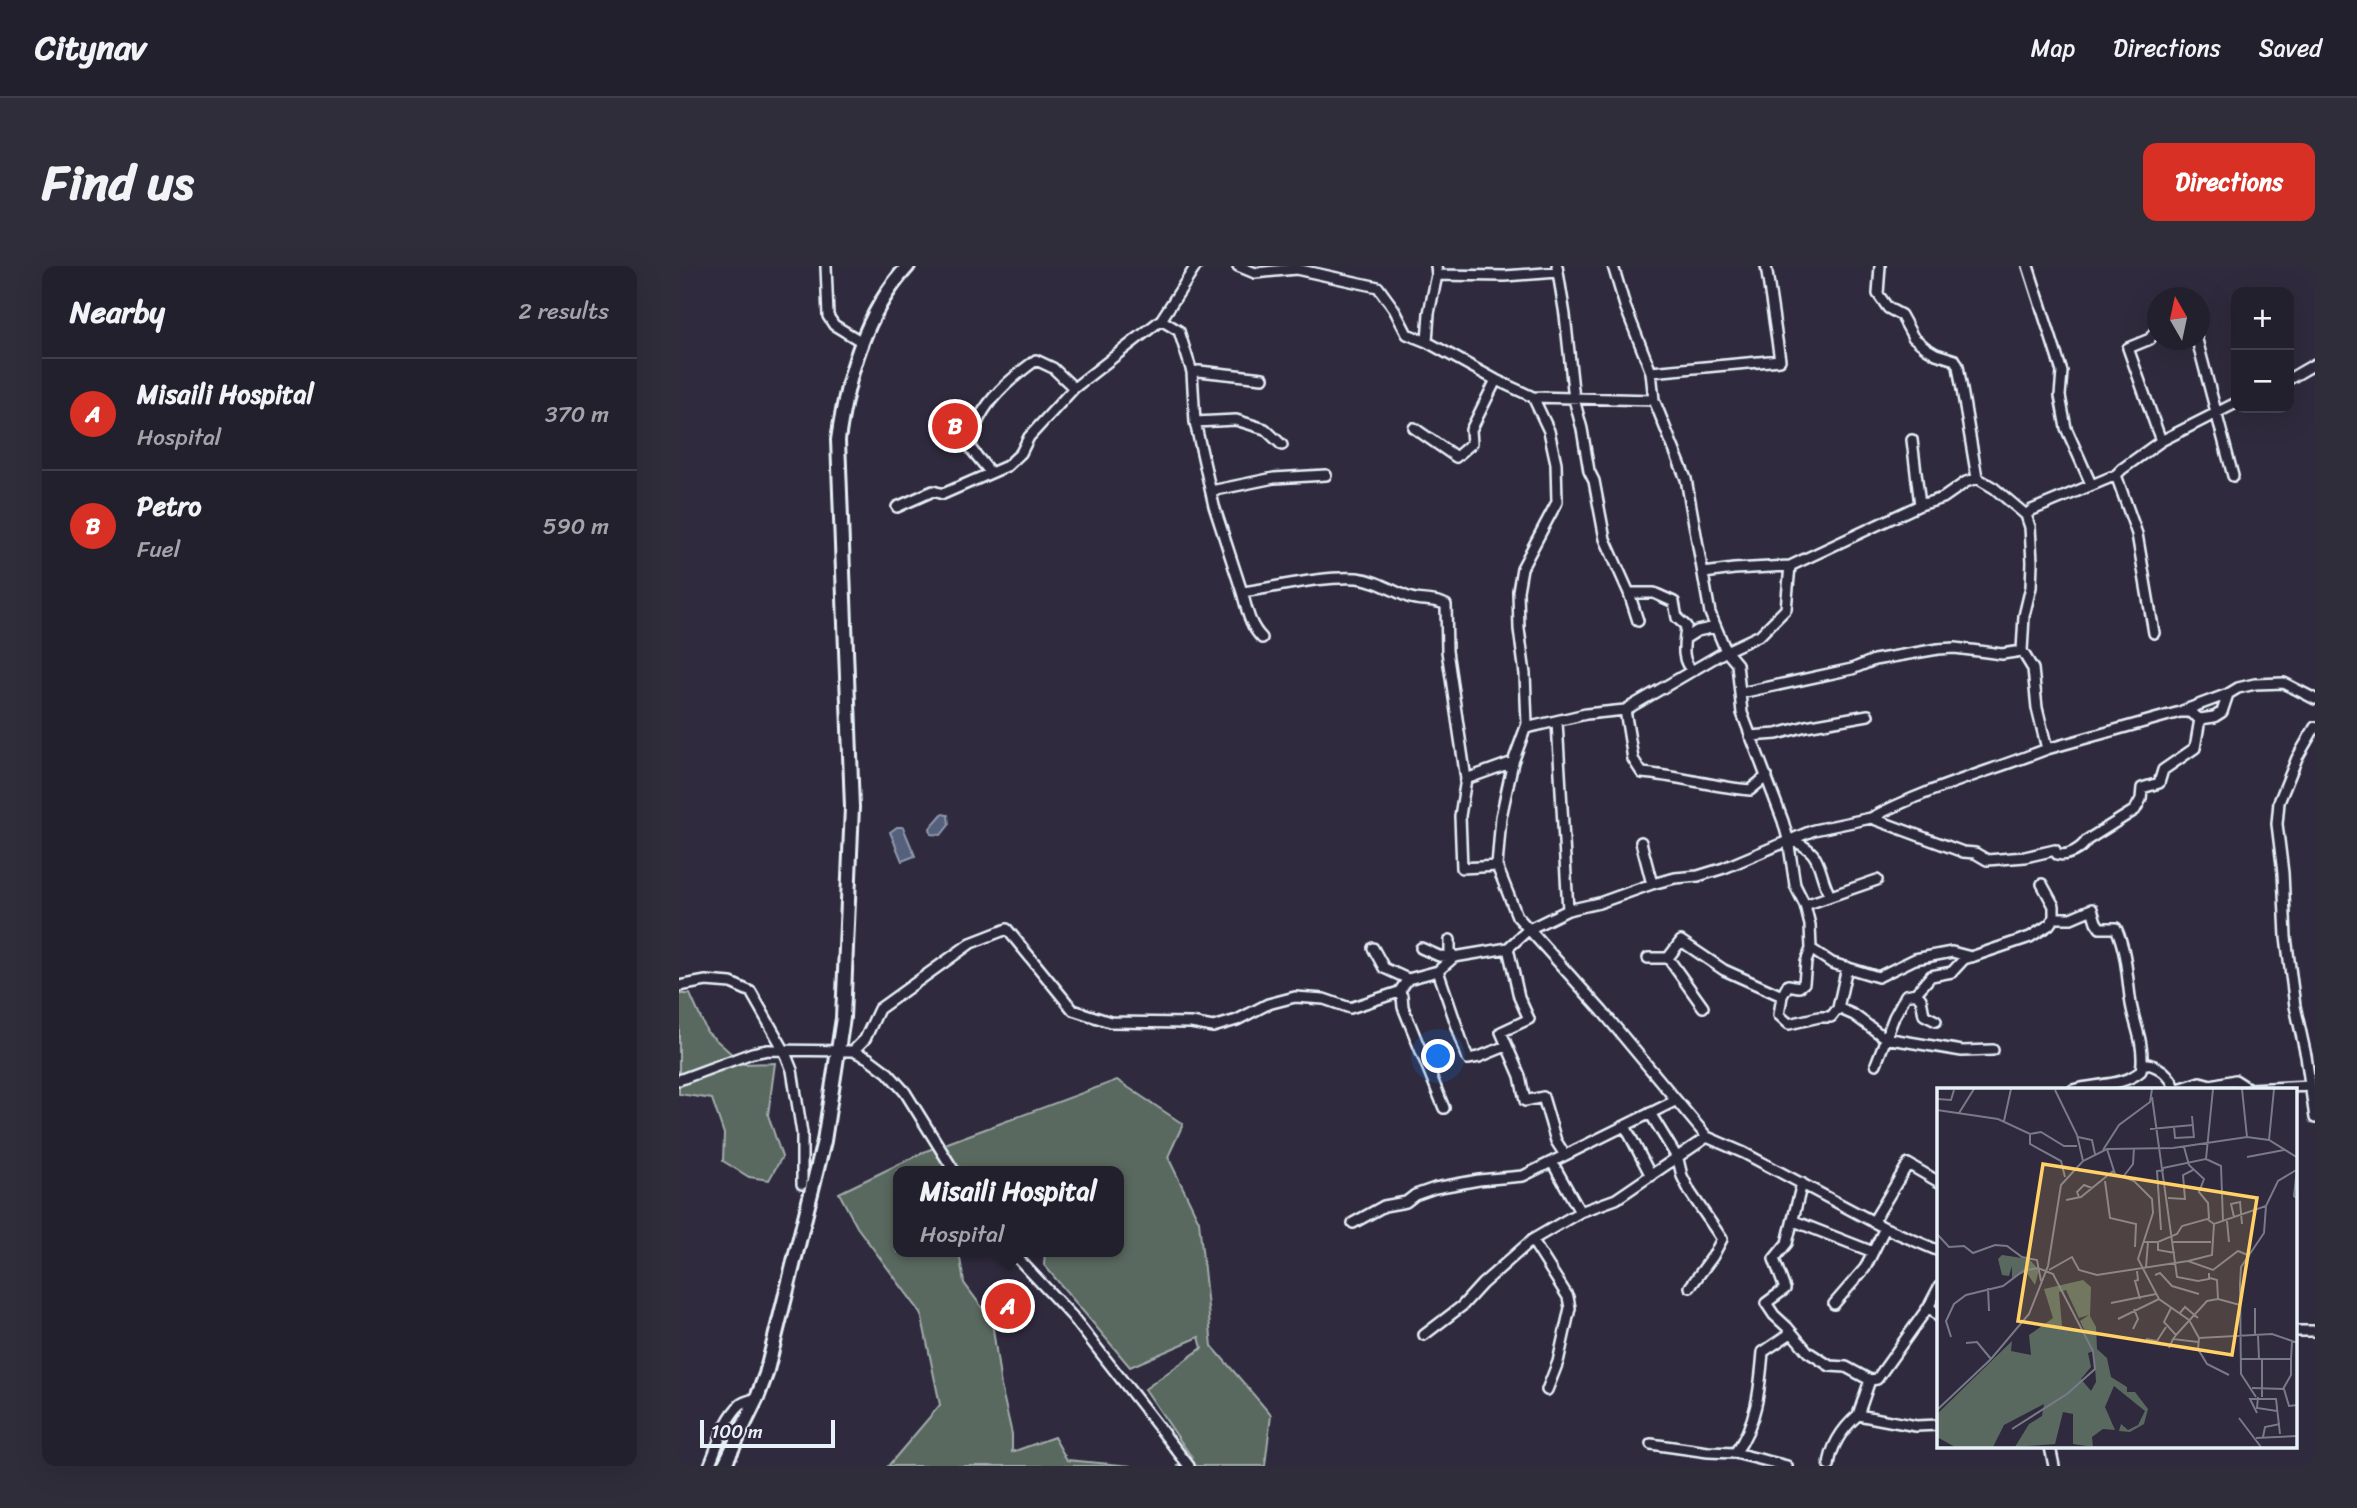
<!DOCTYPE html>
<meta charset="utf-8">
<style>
:root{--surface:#23202e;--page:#2f2d3a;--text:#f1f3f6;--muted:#a3a3aa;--line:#403e4a;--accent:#d93025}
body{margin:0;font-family:Sriracha,sans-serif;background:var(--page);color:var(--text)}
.controls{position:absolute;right:21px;top:21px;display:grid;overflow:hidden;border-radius:14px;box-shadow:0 7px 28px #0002}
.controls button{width:63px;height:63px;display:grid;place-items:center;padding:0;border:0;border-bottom:2px solid var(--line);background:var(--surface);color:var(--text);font:35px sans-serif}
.compass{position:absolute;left:1468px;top:21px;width:63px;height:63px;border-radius:50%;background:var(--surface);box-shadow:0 7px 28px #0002;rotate:351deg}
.scale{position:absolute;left:21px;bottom:18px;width:135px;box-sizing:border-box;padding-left:7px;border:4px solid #e8f1f8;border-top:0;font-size:19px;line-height:24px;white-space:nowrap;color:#e8f1f8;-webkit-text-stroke:5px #2f2a3d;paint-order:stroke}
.you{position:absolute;left:760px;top:791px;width:24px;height:24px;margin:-18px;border:5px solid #fff;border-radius:50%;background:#1a73e8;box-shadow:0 0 0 10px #1a73e833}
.badge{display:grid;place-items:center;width:46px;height:46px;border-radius:50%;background:var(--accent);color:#fff;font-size:23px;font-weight:700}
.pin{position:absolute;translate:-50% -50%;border:4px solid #fff;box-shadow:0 2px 7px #0006}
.popup{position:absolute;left:214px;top:900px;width:231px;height:91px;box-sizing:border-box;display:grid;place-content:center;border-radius:14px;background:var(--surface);filter:drop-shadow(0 2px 5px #0005);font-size:23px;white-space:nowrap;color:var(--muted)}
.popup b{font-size:26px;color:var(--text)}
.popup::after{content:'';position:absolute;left:50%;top:100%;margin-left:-14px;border:14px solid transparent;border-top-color:var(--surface)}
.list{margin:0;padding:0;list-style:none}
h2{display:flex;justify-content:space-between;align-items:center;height:91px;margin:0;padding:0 28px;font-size:30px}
h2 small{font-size:23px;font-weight:400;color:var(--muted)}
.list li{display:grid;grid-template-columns:46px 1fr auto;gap:21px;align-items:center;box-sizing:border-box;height:112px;padding:0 28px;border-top:2px solid var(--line)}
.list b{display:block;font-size:26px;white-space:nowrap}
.list p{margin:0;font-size:23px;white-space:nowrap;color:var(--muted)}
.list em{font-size:23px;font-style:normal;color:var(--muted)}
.map{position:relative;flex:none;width:1636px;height:1200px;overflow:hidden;border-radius:14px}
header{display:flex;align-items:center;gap:42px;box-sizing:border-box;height:98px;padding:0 35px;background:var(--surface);border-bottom:2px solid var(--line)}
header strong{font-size:33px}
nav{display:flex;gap:38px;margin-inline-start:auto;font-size:24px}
.intro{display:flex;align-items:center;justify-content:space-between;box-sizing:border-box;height:168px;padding:0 42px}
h1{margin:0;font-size:49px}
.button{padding:18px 32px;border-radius:14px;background:var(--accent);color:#fff;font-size:24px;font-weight:700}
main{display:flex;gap:42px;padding:0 42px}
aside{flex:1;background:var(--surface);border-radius:14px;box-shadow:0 7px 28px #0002}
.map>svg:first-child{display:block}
.green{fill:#5a695f;stroke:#a1adac;stroke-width:2}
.water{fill:#54617d;stroke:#8f9bae;stroke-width:2}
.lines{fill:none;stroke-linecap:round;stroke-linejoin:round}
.minor-casing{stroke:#e8f1f8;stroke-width:14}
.secondary-casing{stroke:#e8f1f8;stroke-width:18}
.minor{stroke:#2f2a3d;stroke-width:9}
.secondary{stroke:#2f2a3d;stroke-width:12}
.inset-road{fill:none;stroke:#797a88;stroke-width:2}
.view{fill:#ffd166;fill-opacity:0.15;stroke:#ffd166;stroke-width:3.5}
.inset-edge{fill:none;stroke:#e8f1f8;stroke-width:3.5}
</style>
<header>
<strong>Citynav</strong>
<nav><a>Map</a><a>Directions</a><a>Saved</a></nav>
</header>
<div class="intro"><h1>Find us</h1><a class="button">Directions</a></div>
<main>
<aside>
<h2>Nearby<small>2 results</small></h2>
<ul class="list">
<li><span class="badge">A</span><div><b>Misaili Hospital</b><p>Hospital</p></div><em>370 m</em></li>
<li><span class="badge">B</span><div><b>Petro</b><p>Fuel</p></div><em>590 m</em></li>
</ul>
</aside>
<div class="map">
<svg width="1636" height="1200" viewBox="0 0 1636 1200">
<rect width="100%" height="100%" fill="#2f2a3d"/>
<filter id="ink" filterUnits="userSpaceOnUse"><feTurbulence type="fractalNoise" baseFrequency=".0143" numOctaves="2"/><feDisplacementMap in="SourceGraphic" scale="14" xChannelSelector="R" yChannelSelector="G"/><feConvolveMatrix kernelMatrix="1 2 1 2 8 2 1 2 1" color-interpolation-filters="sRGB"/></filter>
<g filter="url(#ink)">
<!-- green -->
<path class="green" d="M 0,728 L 11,728 L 28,766 L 64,798 L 96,797 L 89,849 L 103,891 L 90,914 L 70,911 L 44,895 L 45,868 L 33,833 L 0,828 Z
M 438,814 L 504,858 L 489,891 L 520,955 L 533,1080 L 592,1149 L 586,1200 L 498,1200 L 513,1192 L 466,1123 L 523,1082 L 520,1071 L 451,1101 L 365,999 L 366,986 L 439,986 L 439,905 L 219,905 L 219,986 L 280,986 L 285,1017 L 313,1055 L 322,1120 L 333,1168 L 333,1186 L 375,1171 L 388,1194 L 453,1200 L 209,1200 L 261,1139 L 242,1047 L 178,961 L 160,927 L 247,885 Z"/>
<!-- water -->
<path class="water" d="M 263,548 L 269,549 L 270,559 L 262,569 L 252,568 L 251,562 Z
M 218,561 L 224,561 L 236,590 L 223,595 L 211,566 Z"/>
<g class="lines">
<defs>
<path id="minor" d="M 147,0 L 149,50 L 155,59 L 183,76
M 559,0 L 576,7 L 617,3 L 699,21 L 715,43 L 728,68 L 748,76 L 817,114 L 854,131 L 870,165 L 877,197 L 878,236 L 843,302 L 839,325 L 840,363 L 846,408 L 848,458 L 834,496 L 822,551 L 818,600 L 838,650 L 923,745 L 1028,871 L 1065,887 L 1206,962 L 1260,985
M 878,0 L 886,49 L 895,133 L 903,163 L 910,205 L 915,215 L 926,273 L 950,327 L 959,355
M 934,0 L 946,40 L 972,106 L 975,134 L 1007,213 L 1031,347 L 1047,385 L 1058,398 L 1063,447 L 1104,555 L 1109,573 L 1116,619 L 1126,639 L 1131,659 L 1132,683 L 1153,697 L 1199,711 L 1236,693 L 1273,686 L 1292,691 L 1351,671 L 1370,659 L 1375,652 L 1375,640 L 1363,618
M 1201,0 L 1199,28 L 1209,42 L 1222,49 L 1234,71 L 1247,82 L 1257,88 L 1276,94 L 1279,100 L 1298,212
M 1349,0 L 1383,106 L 1381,130 L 1387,162 L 1412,218
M 758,9 L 826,10 L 879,6
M 482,54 L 500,65 L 513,106 L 516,156 L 535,240 L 563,326 C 600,321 640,310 678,312 C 697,314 712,324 729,331 C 741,336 755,332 767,339 L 768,385 L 787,513
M 1478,62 L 1471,73 L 1449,82 L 1482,175
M 1518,74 L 1554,210
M 748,76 L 750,47 L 758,9 L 757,0
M 513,106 L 520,105 L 584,112
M 972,106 L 1101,94 L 1087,0
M 1610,113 L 1636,98
M 854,131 L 975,134
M 516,156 L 557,154 L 586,163 L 603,179
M 735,162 L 777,191 L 793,177 L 792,164 L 817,114
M 1233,174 L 1241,239
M 311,206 L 292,183 C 293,145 328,115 357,94 L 374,102 L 395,122
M 1437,209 L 1458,268 L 1475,367
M 532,225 L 595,212 L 647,209
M 218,241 L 254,225 L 264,228 L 328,200 L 342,187 L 350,171 L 395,122 L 482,54 L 517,0
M 1025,307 L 1055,303 L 1111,300
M 563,326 C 568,343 570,359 583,372
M 950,327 L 975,327 L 995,336 L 998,352 L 1007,360 C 1006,375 1000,394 1014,405
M 1007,372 L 1018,365 L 1037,361
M 1062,427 L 1173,403 L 1195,394 L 1259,383 L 1276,382 L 1323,388 L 1343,385
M 946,444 L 954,493 L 963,507 C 1000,510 1035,521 1071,524 L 1088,510
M 1503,445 L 1549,428
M 878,456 L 889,644
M 1636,461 L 1618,492 L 1600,536 L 1598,558 L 1604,607 L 1607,671 L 1616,740 L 1627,790 L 1636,852
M 847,462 L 907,448 L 946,444 L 1047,385 L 1081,369 L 1107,343 L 1111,300 L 1241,239 L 1264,232 L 1287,216 L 1298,212 L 1315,222 L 1347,249 L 1353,244 L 1437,209 L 1443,203 L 1482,175 L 1557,137
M 1071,470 L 1098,468 L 1127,460 L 1189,449
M 1368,483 L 1501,446 L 1510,446 L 1521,453
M 1192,552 C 1248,522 1309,506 1368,483 L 1358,442 L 1354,403 L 1343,385 L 1345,350 L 1352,321 L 1353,296 L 1351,261 L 1347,249
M 1110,574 C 1145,584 1137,603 1151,630
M 962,576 L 973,618
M 818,600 L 783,602 L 781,550 L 787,513 L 834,496
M 1126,639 L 1198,614
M 1375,652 L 1392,652 L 1413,643 L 1417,656 L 1421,662 L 1437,662 C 1448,686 1448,712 1452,738 C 1456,760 1464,774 1463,797
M 694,682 L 705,702 L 729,713
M 742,682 L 760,690 L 775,691 L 771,685 L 771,674
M 829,682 L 840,731 L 850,753 L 822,766 L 841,810 L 846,835 L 864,831 L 877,875 L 886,889
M 969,692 L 989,692 L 1002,675 L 1045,704 L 1103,730 L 1100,749 L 1110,758 L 1140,751 L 1152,751 L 1159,742 L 1175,749 L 1206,772 L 1283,785 L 1314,784
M 989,692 L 1024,741
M 759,705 L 789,793 L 800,791 L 827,780
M 0,720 L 27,715 L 52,717 L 72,726 L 105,784 L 113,804 L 123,867 L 123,918
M 720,726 L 723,730 L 724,741 L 765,842
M 1103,730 L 1109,719 L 1120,721 L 1125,717 L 1127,696 L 1132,683
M 1159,742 L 1168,701
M 1257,755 L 1245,749 L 1242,733 L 1237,727 L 1252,710 L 1273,706 L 1285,693 L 1291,691
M 174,785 L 186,773 L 200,743 L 292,677 L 328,663 L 394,744 L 431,756 L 512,757 L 534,761 L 558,754 L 589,738 L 616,731 L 645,733 L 671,742 L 720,726 L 729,713 L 759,705 L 775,691 L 829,682 L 850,663 L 889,644 L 920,637 L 973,618 L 996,612 L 1019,610 L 1045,602 L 1135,564 L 1192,552 L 1284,586 L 1296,587 L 1308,594 L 1346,591 L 1376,584 L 1378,588 C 1389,591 1402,583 1408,574 L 1456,544 L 1462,533 L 1463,522 L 1480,517 L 1484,504 L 1516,482 L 1521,453 L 1535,451 L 1543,446 L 1549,428 L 1559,422 L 1576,418 L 1605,417 L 1636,433
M 1197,798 L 1215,751 L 1227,729 L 1237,727
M 0,814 L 73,787 L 89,784 L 174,785 L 189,792 L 209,807 L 226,826 L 275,905
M 1394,824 C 1417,817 1443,821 1462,805 L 1463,797 C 1480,799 1491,808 1497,824 L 1521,816 L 1532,819 L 1556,814 L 1570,823 L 1631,820
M 971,847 L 999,893 L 1003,910 L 1011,926 L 1043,973 L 1034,990 L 1011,1021
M 946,860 L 972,910
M 873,896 L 901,946
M 1123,917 L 1108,977 L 1095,993 L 1106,1023 L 1087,1037 L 1095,1049 L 1108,1061 L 1129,1086 L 1151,1100 L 1167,1101 L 1191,1114 L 1179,1149
M 1115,955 L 1194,986
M 1194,956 L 1229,898 L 1260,916
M 674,957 L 705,940 L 727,936 L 736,929 L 756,922 L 800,914 L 844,910 L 996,835
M 853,974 L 889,1031 L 891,1042 L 879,1096 L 868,1124
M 333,986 L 393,1050 L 510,1200
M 1155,1038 L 1186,1002 L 1206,962
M 1250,1040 L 1260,1051
M 1617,1065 L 1636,1065
M 745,1069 L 783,1040 L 803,1018 L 853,974 L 901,946 L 937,933 L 1028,871
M 1191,1114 L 1198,1113 L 1250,1040 L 1260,1021
M 972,1178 L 1029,1186 L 1056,1187 C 1078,1158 1081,1121 1084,1086 L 1112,1067
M 1371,1181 L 1375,1200
M 1056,1187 L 1108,1200
M 30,1200 C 39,1180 45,1153 62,1138 C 66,1135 73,1134 78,1132
M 1150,1200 C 1152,1179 1163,1163 1179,1149 L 1237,1160 L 1260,1159"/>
<path id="secondary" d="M 45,1200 L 78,1132 L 87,1108 L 145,875 L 164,752 L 173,541 L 159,174 C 168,112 185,48 229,0"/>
</defs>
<!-- minor casing -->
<use href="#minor" class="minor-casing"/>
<!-- secondary casing -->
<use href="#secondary" class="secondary-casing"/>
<!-- minor -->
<use href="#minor" class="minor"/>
<!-- secondary -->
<use href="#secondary" class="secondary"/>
</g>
</g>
<!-- overview -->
<g transform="translate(1258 822)">
<rect width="360" height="360" fill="#2f2a3d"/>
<path d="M 65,167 L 92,171 L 102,182 L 98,197 L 89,184 L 75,190 L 75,178 L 72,188 L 65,187 L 61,171 ZM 146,192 L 154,199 L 153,228 L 159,239 L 160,261 L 170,270 L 174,289 L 190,299 L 190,304 L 198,304 L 211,321 L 207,336 L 193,344 L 182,343 L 184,336 L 191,342 L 201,337 L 208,323 L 177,298 L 168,319 L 178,342 L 166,341 L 155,349 L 156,359 L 136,356 L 136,326 L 126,324 L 118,356 L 78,359 L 92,336 L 105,328 L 107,316 L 67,337 L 56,359 L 18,359 L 0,349 L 0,326 L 75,253 L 74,263 L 94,267 L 92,247 L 116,230 L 107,201 ZM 129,202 L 142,230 L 152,227 L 143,233 L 148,243 L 125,238 L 122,204 ZM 157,263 L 159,294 L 154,303 L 144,291 L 154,279 L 151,265 Z" fill="#5a695f" fill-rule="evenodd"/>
<path class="inset-road" d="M 305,1 L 310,49M 118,2 L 140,47 L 146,73M 215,9 L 240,189 L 261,193 L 272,191 L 272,185M 0,11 L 14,12 L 17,2M 0,22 L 61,31 L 93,46 L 104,44 L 127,58 L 140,58M 22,25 L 37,1M 255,28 L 257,50M 67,33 L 74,1M 237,39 L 238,50 L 257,49M 213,41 L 256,37M 93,46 L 93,56 L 124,73 L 128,89M 141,49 L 155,52 L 158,66M 332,52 L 337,1M 247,59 L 252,77 L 267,91 L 262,104 L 271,115 L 272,131M 170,61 L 178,86 L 197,93 L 215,111 L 216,125 L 201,171 L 222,211 L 252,232 L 262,250 L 335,246 L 361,255M 166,62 L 182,37 L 213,14 L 215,1M 310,69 L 347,62M 269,71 L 284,78 L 286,134M 226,80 L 269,71 L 276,1M 360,81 L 357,108 L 361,111M 186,89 L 196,76 L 197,60M 168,93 L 173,130 L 199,136 L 198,159M 142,109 L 140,104 L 147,97 L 155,100M 231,110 L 248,111 L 246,87 L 256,82M 129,112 L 144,109 L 176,83M 297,129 L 294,116 L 303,114 L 305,136M 290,133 L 292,154M 224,142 L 220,83 L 227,82M 0,146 L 12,159 L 27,158 L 36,165 L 58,157 L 70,158 L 85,169 L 100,172 L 104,193M 207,154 L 221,154 L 240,146 L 245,138 L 270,131 L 277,136 L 329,118 L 341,93 L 361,81M 221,154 L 221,162 L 238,165M 236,154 L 274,154M 251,173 L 275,167 L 277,136M 209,179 L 211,154M 112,182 L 135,169 L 142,182 L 160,187 L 251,173 L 276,182 L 301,163 L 313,168M 200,183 L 201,192 L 198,193 L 203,211M 218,187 L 223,185 L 235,198 L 262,206M 273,190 L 280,192 L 281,211M 51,200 L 52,223M 174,215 L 219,206M 234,220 L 227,234 L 239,247 L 236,251M 318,220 L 318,247M 242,226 L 248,219 L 261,230M 181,231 L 222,211M 196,241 L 201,231 L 197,221M 239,247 L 270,213 L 281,211 L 303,217M 321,248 L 322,271M 14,249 L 9,233 L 17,216 L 29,207 L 66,198 L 86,183 L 101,180 L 116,186 L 156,263 L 158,281 L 130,306 L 75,341M 262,250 L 261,261 L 270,276 L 292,287M 209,251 L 220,253 L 229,239M 29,255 L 40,254 L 54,271M 232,260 L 236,251 L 261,254M 303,271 L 354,271 L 355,253M 325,271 L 325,309M 315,300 L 347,301 L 352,318 L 361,317M 346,301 L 354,287 L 354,271M 319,309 L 304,286 L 303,197 L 304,179 L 327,145 L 329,118M 321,309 L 320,320 L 340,323M 0,322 L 54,271 L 92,226 L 111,178 L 124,97 L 146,73 L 170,61 L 236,60 L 310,49 L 332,52 L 361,70M 320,325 L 313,311 L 339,311 L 343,346M 302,330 L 324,359M 326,349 L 328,339 L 343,336M 319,350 L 361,348"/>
<path class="view" d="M 106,76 L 320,110 L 295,267 L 81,233 Z"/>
<rect width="360" height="360" class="inset-edge"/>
</g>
</svg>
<div class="controls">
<button>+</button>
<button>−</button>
</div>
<svg class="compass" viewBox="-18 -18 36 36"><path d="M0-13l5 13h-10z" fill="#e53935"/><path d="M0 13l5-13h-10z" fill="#a3a3aa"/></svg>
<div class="scale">100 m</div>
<div class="you"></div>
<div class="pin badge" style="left:329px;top:1040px">A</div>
<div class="popup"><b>Misaili Hospital</b>Hospital</div>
<div class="pin badge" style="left:276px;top:160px">B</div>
</div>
</main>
